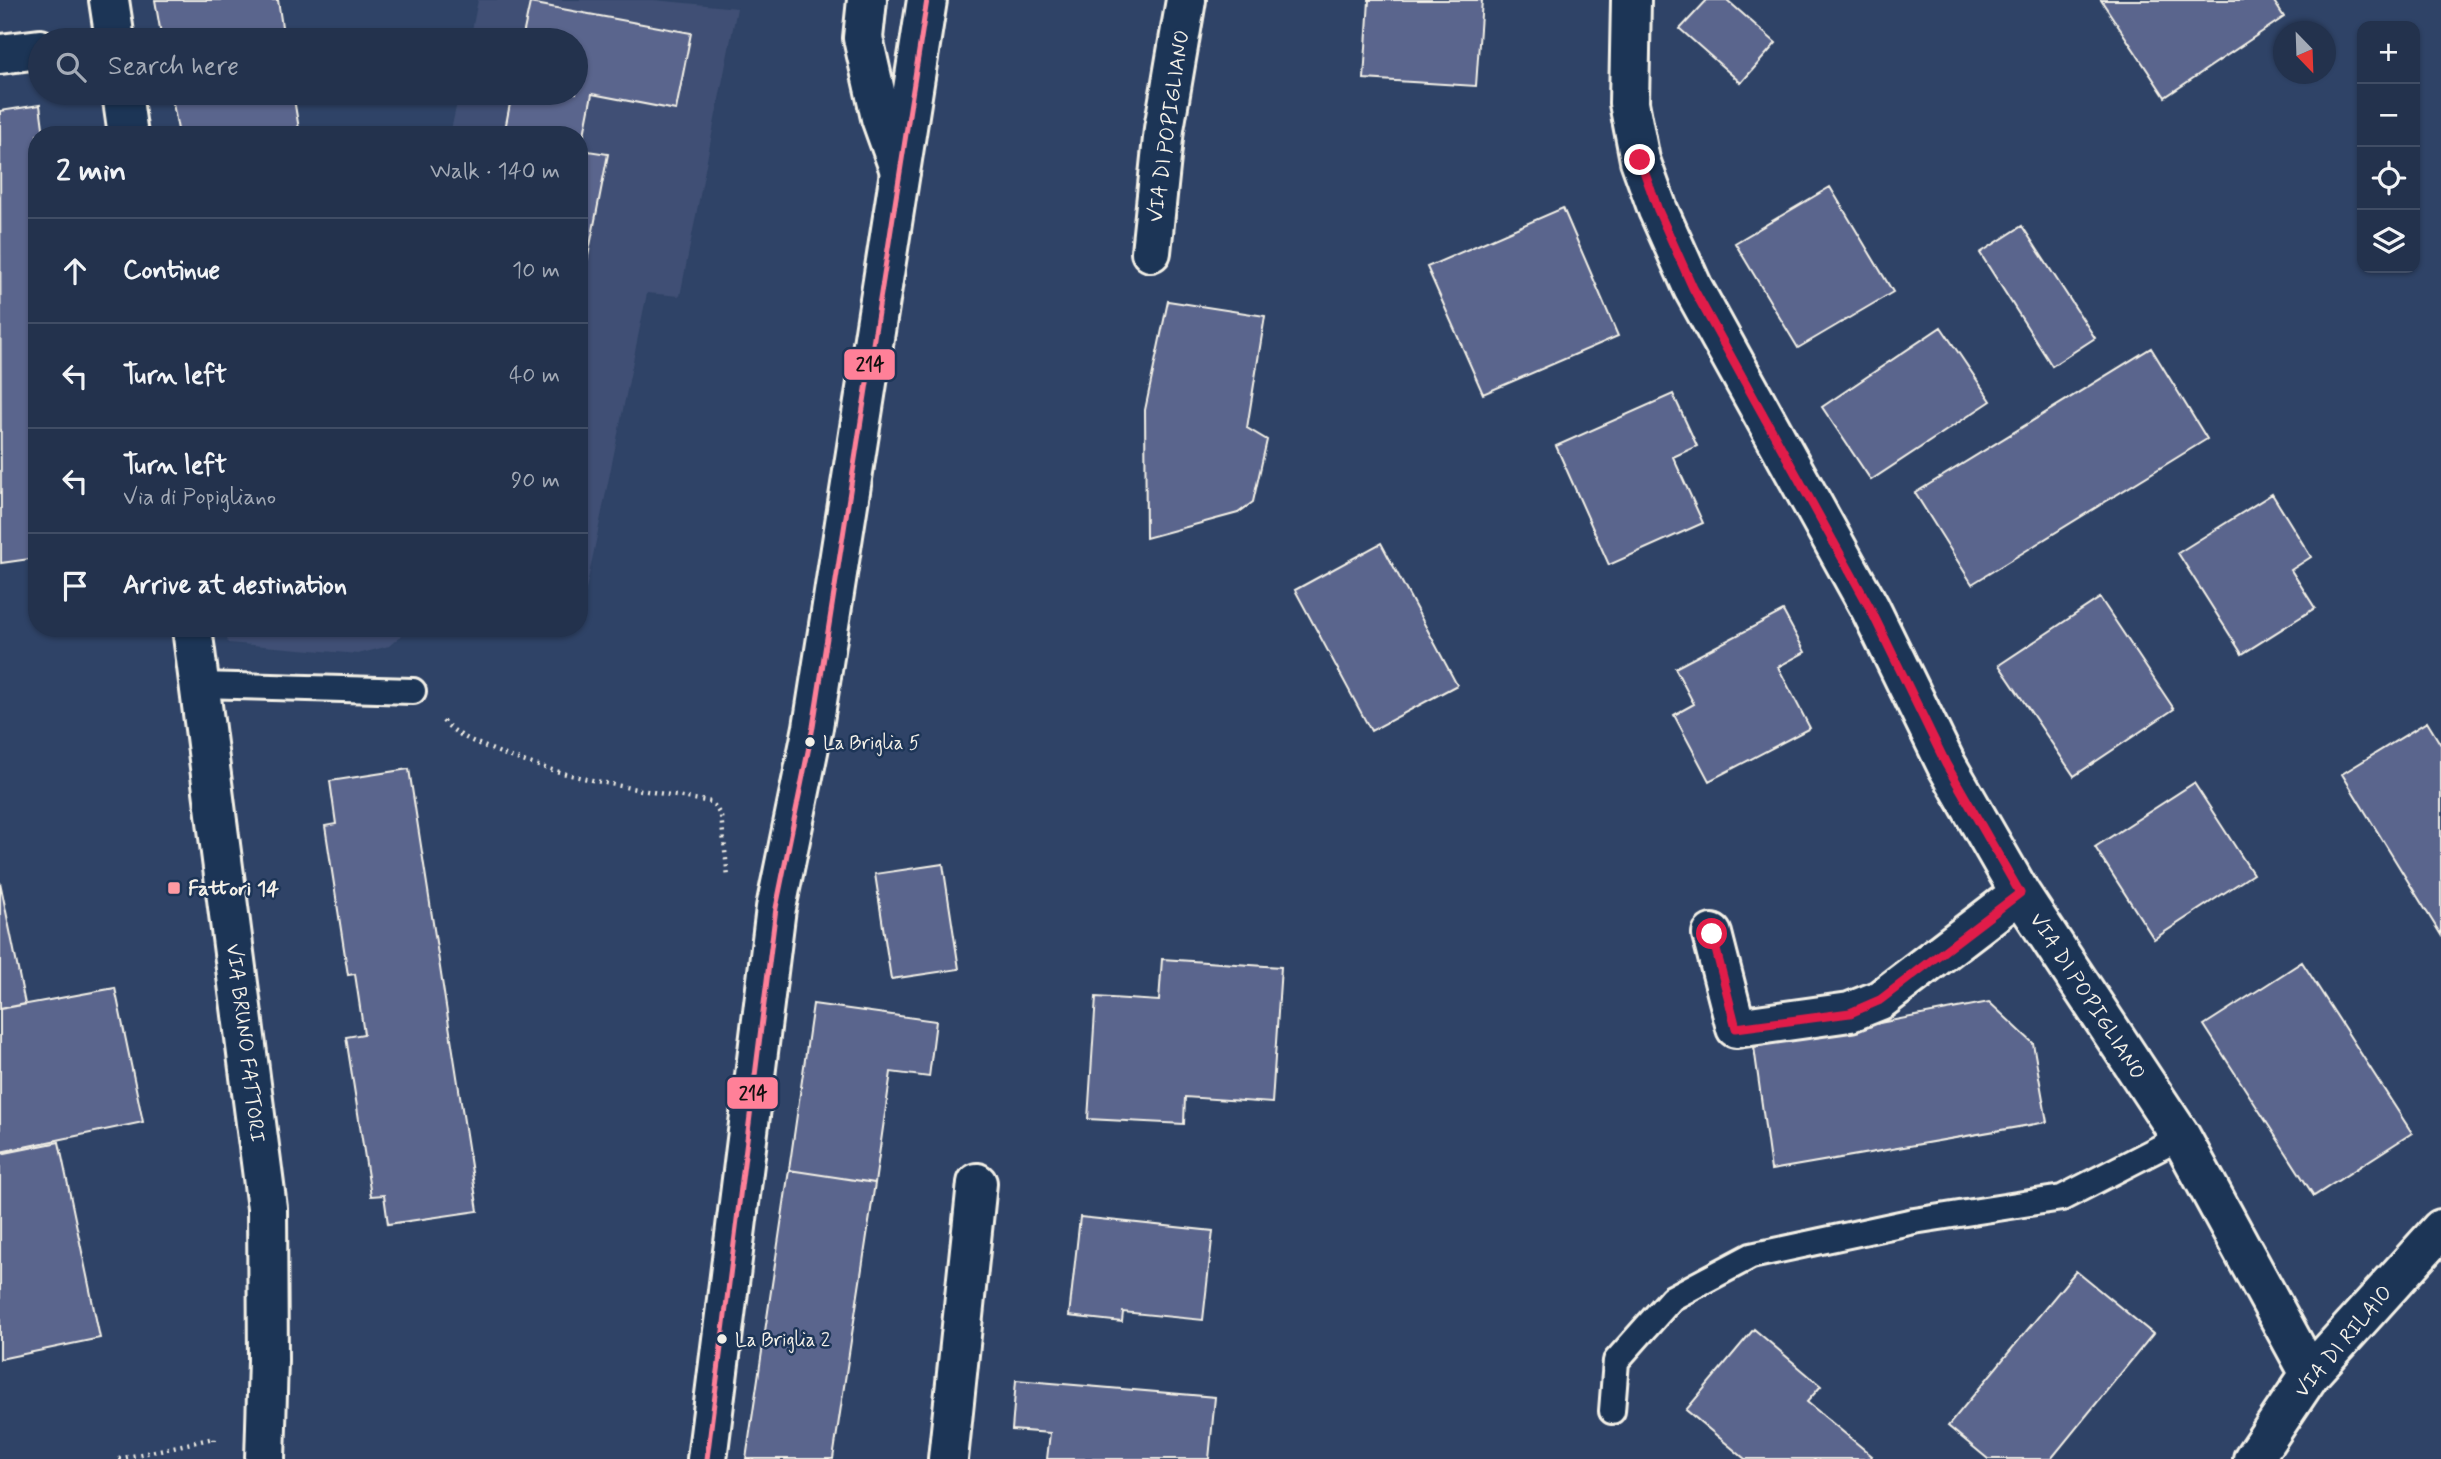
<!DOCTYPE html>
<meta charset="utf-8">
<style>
:root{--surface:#23324d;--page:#2f3e57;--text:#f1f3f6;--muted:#a3aab6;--line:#404d65}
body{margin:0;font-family:Mynerve,sans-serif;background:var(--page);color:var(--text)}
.controls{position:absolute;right:21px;top:21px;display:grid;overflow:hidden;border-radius:14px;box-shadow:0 2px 5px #0004}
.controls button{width:63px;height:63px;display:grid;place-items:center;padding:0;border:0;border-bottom:2px solid var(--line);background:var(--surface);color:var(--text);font:35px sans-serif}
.compass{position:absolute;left:2273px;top:21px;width:63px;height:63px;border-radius:50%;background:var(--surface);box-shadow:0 2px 5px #0004;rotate:157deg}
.stop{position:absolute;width:21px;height:21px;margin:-16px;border:5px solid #e11d48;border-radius:50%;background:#fff}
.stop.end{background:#e11d48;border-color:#fff;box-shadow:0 2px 7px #0008}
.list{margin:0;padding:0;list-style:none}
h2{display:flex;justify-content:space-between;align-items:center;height:91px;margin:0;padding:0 28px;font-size:30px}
h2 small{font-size:23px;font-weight:400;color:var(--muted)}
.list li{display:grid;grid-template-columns:46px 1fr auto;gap:21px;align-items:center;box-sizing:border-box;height:105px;padding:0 28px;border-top:2px solid var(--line)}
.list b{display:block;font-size:26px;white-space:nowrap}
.list p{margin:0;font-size:23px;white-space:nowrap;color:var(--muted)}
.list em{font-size:23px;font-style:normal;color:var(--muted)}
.icon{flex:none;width:38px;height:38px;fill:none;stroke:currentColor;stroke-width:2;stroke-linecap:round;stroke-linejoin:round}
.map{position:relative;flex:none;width:2441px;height:1459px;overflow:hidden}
.search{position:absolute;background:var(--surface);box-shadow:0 2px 5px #0004;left:28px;top:28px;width:560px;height:77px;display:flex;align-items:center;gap:18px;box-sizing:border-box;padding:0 24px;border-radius:38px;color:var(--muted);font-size:26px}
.panel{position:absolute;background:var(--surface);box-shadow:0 2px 5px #0004;left:28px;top:126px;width:560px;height:511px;border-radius:28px}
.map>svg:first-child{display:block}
.built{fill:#405074}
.building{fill:#5a658d;stroke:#f4f1e8;stroke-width:2}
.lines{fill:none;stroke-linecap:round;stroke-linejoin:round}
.service-casing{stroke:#f4f1e8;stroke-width:30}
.minor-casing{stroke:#f4f1e8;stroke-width:44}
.primary-casing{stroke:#f4f1e8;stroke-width:44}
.path{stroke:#f4f1e8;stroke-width:4.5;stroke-dasharray:2 5;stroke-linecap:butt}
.service{stroke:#1d3557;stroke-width:24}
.minor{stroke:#1d3557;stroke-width:38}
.primary{stroke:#1d3557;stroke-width:38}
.bus-1-casing{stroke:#1d3557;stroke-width:10}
.bus-1{stroke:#ff8098;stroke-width:5}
.route{stroke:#e11d48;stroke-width:9}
.bus-dot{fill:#f4f1e8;stroke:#1d3557;stroke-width:2.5}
.poi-dot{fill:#ff9aa2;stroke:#1d3557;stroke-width:2.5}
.labels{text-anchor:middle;stroke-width:5;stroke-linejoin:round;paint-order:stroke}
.bus-label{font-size:19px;fill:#f4f1e8;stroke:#1d3557;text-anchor:start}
.street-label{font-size:21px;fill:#f4f1e8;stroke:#1d3557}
.poi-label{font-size:21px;font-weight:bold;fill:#f4f1e8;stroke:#1d3557;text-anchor:start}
.line-badge{stroke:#1d3557;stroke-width:2.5}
.pale-badge-label{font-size:19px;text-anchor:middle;font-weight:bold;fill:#111}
</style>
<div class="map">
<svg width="2441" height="1459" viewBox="0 0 2441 1459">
<rect width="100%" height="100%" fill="#2f4367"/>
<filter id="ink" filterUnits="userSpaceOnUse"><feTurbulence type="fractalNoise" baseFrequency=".0143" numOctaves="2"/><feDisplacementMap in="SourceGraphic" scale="14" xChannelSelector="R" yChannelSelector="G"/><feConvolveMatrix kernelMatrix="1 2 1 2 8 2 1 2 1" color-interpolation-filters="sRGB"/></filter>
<g filter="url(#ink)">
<!-- built -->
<path class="built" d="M 478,0 L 654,0 L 737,8 L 680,296 L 647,293 L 583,604 L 579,603 L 579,135 L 450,135 L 459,93 L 576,93 L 576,40 L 470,40 Z
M 225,628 L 410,628 L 389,646 L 358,654 L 228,643 Z"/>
<!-- building -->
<path class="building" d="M 155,0 L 278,0 L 284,40 L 162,40 Z
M 1369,0 L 1482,0 L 1476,86 L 1364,79 Z
M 1707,0 L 1727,0 L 1776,43 L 1741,83 L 1680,29 Z
M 2101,0 L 2273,0 L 2284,17 L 2165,97 Z
M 530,3 L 691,33 L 676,110 L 592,94 L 581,150 L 608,154 L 579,302 L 579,135 L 504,135 L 512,93 L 576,93 L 576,40 L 522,40 Z
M 171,93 L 293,93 L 300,135 L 179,135 Z
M 40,105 L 44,135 L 37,135 L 37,558 L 1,563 L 0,111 Z
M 1830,187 L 1893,292 L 1798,348 L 1735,243 Z
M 1563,208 L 1618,336 L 1483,394 L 1427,267 Z
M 2022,226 L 2095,338 L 2052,366 L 1980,253 Z
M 1168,301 L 1265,316 L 1247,428 L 1267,440 L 1253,502 L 1238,513 L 1146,538 L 1145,410 Z
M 1941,327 L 1991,401 L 1871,480 L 1822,407 Z
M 2151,348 L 2207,439 L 1972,584 L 1915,493 Z
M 1673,394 L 1697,446 L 1673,457 L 1703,523 L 1609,565 L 1556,446 Z
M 579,433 L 586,434 L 579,468 Z
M 2272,494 L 2311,557 L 2291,570 L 2315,608 L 2242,654 L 2178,553 Z
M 1381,543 L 1457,685 L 1371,731 L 1295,590 Z
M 2100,598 L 2174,709 L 2074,776 L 1999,665 Z
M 1783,611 L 1805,652 L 1778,667 L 1810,728 L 1709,781 L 1674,715 L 1694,704 L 1675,668 Z
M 2427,722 L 2441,745 L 2441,935 L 2342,774 Z
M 409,769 L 478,1211 L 388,1224 L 384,1195 L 371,1196 L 346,1037 L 364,1034 L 355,974 L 348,975 L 325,826 L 336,824 L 330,781 Z
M 2194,783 L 2253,874 L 2154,939 L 2095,847 Z
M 943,864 L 959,969 L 891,979 L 875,874 Z
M 0,882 L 25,1004 L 0,1009 Z
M 1162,959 L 1281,967 L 1272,1103 L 1185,1097 L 1184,1124 L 1088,1119 L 1096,997 L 1159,1001 Z
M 2302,962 L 2412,1133 L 2314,1196 L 2204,1025 Z
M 115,988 L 143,1122 L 0,1152 L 0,1009 Z
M 1989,1002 L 2033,1043 L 2047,1122 L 1771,1170 L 1754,1047 Z
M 813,1004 L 936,1021 L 929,1077 L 891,1072 L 875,1183 L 789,1170 Z
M 59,1142 L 100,1338 L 0,1359 L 0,1154 Z
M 789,1170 L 875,1183 L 833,1459 L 746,1459 Z
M 1080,1217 L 1213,1231 L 1203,1320 L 1123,1312 L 1122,1322 L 1069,1316 Z
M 2076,1271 L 2153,1334 L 2051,1459 L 1988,1459 L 1948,1426 Z
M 1754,1329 L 1821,1386 L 1807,1402 L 1872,1456 L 1870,1459 L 1745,1459 L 1686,1410 Z
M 1016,1380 L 1215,1397 L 1209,1459 L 1047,1459 L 1050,1433 L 1012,1430 Z"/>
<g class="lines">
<defs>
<path id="service" d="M 200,685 L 413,691
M 1612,1411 L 1616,1361 L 1672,1298 L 1751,1256 L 1914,1221 L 2062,1198 L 2181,1137"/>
<path id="minor" d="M 109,0 L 115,40
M 867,0 L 863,38 L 881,118 L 900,171
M 1631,0 L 1629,103 L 1640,160 L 1658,210 L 1693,288 L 1870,608 L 1946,764 L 2020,893 L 2181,1137 L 2310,1374
M 0,54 L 40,49
M 122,93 L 128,135
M 1151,252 L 1164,129 L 1186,0
M 192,628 L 267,1208 L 268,1360 L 265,1459
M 1712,934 L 1736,1028 L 1850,1012 L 1880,1000 L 2020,893
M 948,1459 L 977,1183
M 2253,1459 L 2310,1374 L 2441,1229"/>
<path id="primary" d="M 707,1459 L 776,908 L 813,727 L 927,0"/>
</defs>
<!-- service casing -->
<use href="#service" class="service-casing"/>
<!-- minor casing -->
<use href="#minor" class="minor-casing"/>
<!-- primary casing -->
<use href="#primary" class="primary-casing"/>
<!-- path -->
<path class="path" d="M 443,721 C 460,738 477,743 498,752 C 567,779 640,790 712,802 L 721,816 L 728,877
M 119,1459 L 214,1438 L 214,1440"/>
<!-- service -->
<use href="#service" class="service"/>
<!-- minor -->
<use href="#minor" class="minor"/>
<!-- primary -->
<use href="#primary" class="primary"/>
<defs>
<path id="bus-1" d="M 707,1459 L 776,908 L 813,727 L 927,0"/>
</defs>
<!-- bus-1 casing -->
<use href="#bus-1" class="bus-1-casing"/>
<!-- bus-1 -->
<use href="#bus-1" class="bus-1"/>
</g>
</g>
<g class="lines" filter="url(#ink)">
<!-- route -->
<path class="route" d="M 1640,160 L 1658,210 L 1693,288 L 1870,608 L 1946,764 L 2020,893 L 1880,1000 L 1850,1013 L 1736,1028 L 1712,934"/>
</g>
<!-- markers -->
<g class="bus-dot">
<circle cx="810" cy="742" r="6"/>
<circle cx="722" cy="1339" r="6"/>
</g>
<rect class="poi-dot" x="167" y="881" width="14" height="14" rx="3.5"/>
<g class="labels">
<!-- bus labels -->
<g class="bus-label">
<text x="823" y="749">La Briglia 5</text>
<text x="735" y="1346">La Briglia 2</text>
</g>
<!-- street labels -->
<g class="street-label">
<text transform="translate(1168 126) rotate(-82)" y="7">VIA DI POPIGLIANO</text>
<text transform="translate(2088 996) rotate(57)" y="7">VIA DI POPIGLIANO</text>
<text transform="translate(246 1043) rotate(83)" y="7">VIA BRUNO FATTORI</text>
<text transform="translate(2343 1341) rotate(-50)" y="7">VIA DI RILAIO</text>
</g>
<!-- poi labels -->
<g class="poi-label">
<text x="188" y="895">Fattori 14</text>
</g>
</g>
<g class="line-badge">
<rect x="843" y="348" width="53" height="33" rx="7" fill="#ff8098"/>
<rect x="726" y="1076" width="53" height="34" rx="7" fill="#ff8098"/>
</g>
<g class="pale-badge-label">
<text x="870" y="371">214</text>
<text x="753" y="1100">214</text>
</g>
</svg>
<div class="controls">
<button>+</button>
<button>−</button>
<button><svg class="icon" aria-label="locate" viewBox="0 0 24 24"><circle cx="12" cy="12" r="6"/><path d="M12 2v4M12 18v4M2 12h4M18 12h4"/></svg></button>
<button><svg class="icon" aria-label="layers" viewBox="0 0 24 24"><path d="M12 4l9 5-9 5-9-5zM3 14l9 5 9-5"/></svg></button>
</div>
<svg class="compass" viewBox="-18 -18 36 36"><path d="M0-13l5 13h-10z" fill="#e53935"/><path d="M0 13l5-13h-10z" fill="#a3aab6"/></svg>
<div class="stop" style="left:1712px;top:934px"></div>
<div class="stop end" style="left:1640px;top:160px"></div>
<div class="search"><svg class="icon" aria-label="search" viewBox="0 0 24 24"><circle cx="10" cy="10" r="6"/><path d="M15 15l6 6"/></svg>Search here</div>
<section class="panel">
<h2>2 min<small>Walk · 140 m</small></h2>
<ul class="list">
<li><svg class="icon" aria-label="ahead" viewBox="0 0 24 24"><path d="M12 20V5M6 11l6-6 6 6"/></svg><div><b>Continue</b></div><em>10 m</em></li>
<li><svg class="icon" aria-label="left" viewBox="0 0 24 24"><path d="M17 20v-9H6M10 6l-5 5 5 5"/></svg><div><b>Turn left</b></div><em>40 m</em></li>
<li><svg class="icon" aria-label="left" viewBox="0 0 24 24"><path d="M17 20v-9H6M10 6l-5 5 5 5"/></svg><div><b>Turn left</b><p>Via di Popigliano</p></div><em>90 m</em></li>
<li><svg class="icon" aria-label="arrive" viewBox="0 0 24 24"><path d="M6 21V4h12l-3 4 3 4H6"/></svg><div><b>Arrive at destination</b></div></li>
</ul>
</section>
</div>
